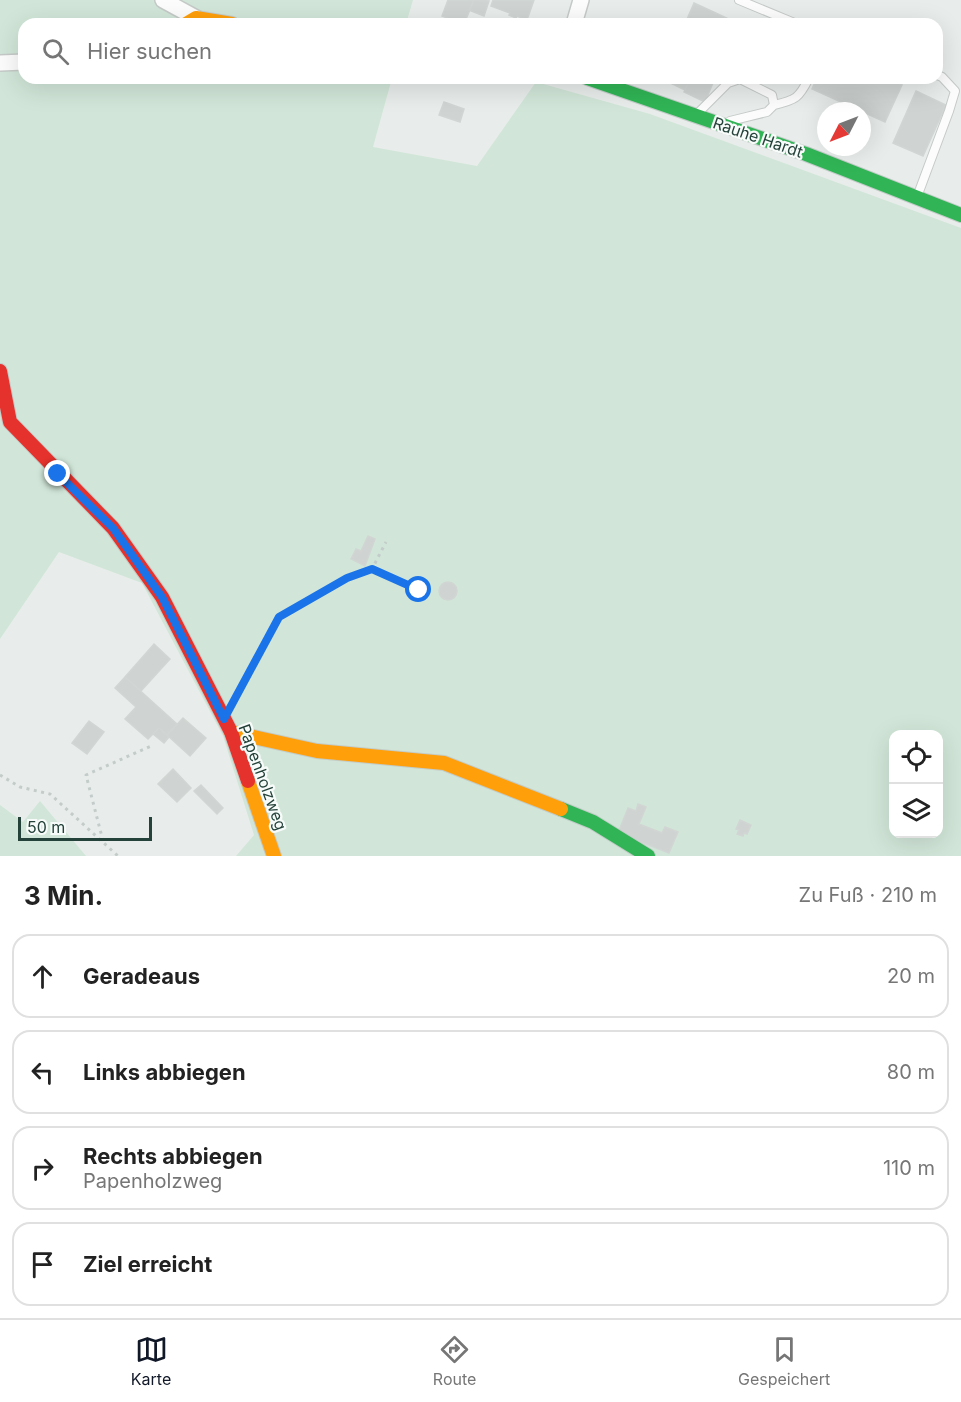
<!DOCTYPE html>
<html lang="de">
<meta charset="utf-8">
<style>
:root{--surface:#fff;--page:#f6f6f6;--text:#222;--muted:#767676;--line:#e0e0e0;--accent:#111827}
body{margin:0;font-family:Inter,sans-serif;background:var(--page);color:var(--text)}
.controls{position:absolute;right:18px;bottom:18px;display:grid;overflow:hidden;border-radius:12px;box-shadow:0 6px 24px #0002}
.controls button{width:54px;height:54px;display:grid;place-items:center;padding:0;border:0;border-bottom:2px solid var(--line);background:var(--surface);color:var(--text);font:30px sans-serif}
.compass{position:absolute;left:817px;top:102px;width:54px;height:54px;border-radius:50%;background:var(--surface);box-shadow:0 6px 24px #0002;rotate:228deg}
.scale{position:absolute;left:18px;bottom:15px;width:134px;box-sizing:border-box;padding-left:6px;border:3px solid #24423a;border-top:0;font-size:16px;line-height:21px;white-space:nowrap;color:#24423a;-webkit-text-stroke:4px #f7fbf9;paint-order:stroke}
.stop{position:absolute;width:18px;height:18px;margin:-14px;border:4px solid #1a73e8;border-radius:50%;background:#fff}
.stop.end{background:#1a73e8;border-color:#fff;box-shadow:0 2px 6px #0008}
.list{margin:0;padding:0;list-style:none}
h2{display:flex;justify-content:space-between;align-items:center;height:78px;margin:0;padding:0 24px;font-size:26px}
h2 small{font-size:20px;font-weight:400;color:var(--muted)}
.list li{display:grid;grid-template-columns:39px 1fr auto;gap:18px;align-items:center;box-sizing:border-box;height:84px;margin:0 12px 12px;padding:0 12px;border:2px solid var(--line);border-radius:18px}
.list b{display:block;font-size:22px;white-space:nowrap}
.list p{margin:0;font-size:20px;white-space:nowrap;color:var(--muted)}
.list em{font-size:20px;font-style:normal;color:var(--muted)}
.icon{flex:none;width:33px;height:33px;fill:none;stroke:currentColor;stroke-width:2;stroke-linecap:round;stroke-linejoin:round}
.map{position:relative;flex:none;width:961px;height:856px;overflow:hidden}
.search{position:absolute;background:var(--surface);box-shadow:0 6px 24px #0002;left:18px;right:18px;top:18px;height:66px;display:flex;align-items:center;gap:15px;box-sizing:border-box;padding:0 21px;border-radius:18px;color:var(--muted);font-size:22px}
.sheet{height:462px;background:var(--surface)}
nav{display:flex;justify-content:space-around;align-items:center;box-sizing:border-box;height:84px;border-top:2px solid var(--line);background:var(--surface);font-size:16px;color:var(--muted)}
nav a{display:grid;justify-items:center;gap:3px}
nav .on{color:var(--accent)}
.map>svg:first-child{display:block}
.green{fill:#d1e6d8;fill-rule:evenodd}
.building{fill:#cfd4d2;stroke:#d1d6d4;stroke-width:1.5}
.lines{fill:none;stroke-linecap:round;stroke-linejoin:round}
.lane-casing{stroke:#c5cac8;stroke-width:10}
.street-casing{stroke:#c5cac8;stroke-width:18}
.fast-casing{stroke:#c3cbc8;stroke-width:16}
.slow-casing{stroke:#c3cbc8;stroke-width:16}
.jam-casing{stroke:#c3cbc8;stroke-width:16}
.path{stroke:#c3ccca;stroke-width:3;stroke-dasharray:3 4.5;stroke-linecap:butt}
.lane{stroke:#fcfcfc;stroke-width:8}
.street{stroke:#fcfcfc;stroke-width:15}
.fast{stroke:#30b455;stroke-width:14}
.slow{stroke:#ff9f0a;stroke-width:14}
.jam{stroke:#e5322d;stroke-width:14}
.route{stroke:#1a73e8;stroke-width:8}
.labels{text-anchor:middle;stroke-width:4.5;stroke-linejoin:round;paint-order:stroke}
.street-label{font-size:16px;fill:#24423a;stroke:#f7fbf9}
</style>
<div class="map">
<svg width="961" height="856" viewBox="0 0 961 856">
<rect width="100%" height="100%" fill="#e8edeb"/>
<!-- green -->
<path class="green" d="M 0,0 L 413,0 L 406,24 L 24,24 L 24,78 L 392,78 L 373,147 L 477,166 L 536,82 L 650,114 L 961,228 L 961,856 L 236,856 L 254,835 L 223,736 L 142,583 L 59,552 L 0,639 ZM 894,734 L 938,734 L 938,834 L 894,834 Z
M 40,801 L 86,856 L 0,856 L 0,805 L 23,822 Z"/>
<!-- building -->
<path class="building" d="M 448,0 L 474,0 L 464,24 L 442,16 Z
M 474,0 L 489,1 L 484,16 L 469,10 Z
M 493,0 L 534,0 L 527,20 L 517,16 L 516,18 L 509,15 L 510,13 L 491,6 Z
M 694,3 L 720,15 L 739,24 L 685,24 Z
M 665,78 L 691,78 L 685,90 L 666,81 L 667,79 Z
M 691,78 L 715,78 L 705,102 L 684,92 Z
M 817,78 L 886,78 L 902,85 L 885,122 L 812,89 Z
M 916,91 L 946,105 L 923,156 L 893,143 Z
M 444,102 L 464,109 L 460,122 L 439,115 Z
M 368,536 L 375,539 L 365,566 L 351,559 L 356,549 L 361,551 Z
M439 591a9 9 0 1 1 18 0a9 9 0 1 1-18 0Z
M 154,644 L 170,659 L 141,691 L 125,677 Z
M 125,677 L 177,724 L 167,735 L 159,728 L 148,739 L 125,719 L 136,707 L 115,688 Z
M 183,718 L 206,738 L 190,756 L 167,735 Z
M 89,721 L 104,732 L 87,754 L 72,743 Z
M 159,728 L 169,737 L 164,743 L 153,734 Z
M 173,769 L 191,788 L 177,802 L 158,784 Z
M 201,785 L 223,808 L 217,814 L 194,791 Z
M 638,804 L 646,807 L 639,824 L 662,833 L 665,827 L 678,832 L 669,853 L 618,833 L 628,808 L 636,811 Z
M 740,820 L 751,825 L 747,834 L 744,833 L 743,836 L 737,834 L 739,830 L 736,829 Z"/>
<g class="lines">
<defs>
<path id="lane" d="M 739,0 L 797,24
M 774,105 C 796,100 799,98 809,78
M 698,113 L 728,83 L 740,79 L 772,95 L 774,105 L 767,112 L 730,121
M 917,197 L 949,111 L 955,91 L 942,77 L 937,75"/>
<path id="street" d="M 163,0 L 196,18
M 574,24 L 581,0
M 0,63 L 24,62"/>
<path id="fast" d="M 587,78 L 806,154 L 961,215
M 561,809 L 593,822 L 648,856"/>
<path id="slow" d="M 186,24 L 196,18 L 232,24
M 231,732 L 317,751 L 444,763 L 561,809
M 248,781 L 274,856"/>
<path id="jam" d="M 0,371 L 10,422 L 113,528 L 162,597 L 231,732 L 248,781"/>
</defs>
<!-- lane casing -->
<use href="#lane" class="lane-casing"/>
<!-- street casing -->
<use href="#street" class="street-casing"/>
<!-- fast casing -->
<use href="#fast" class="fast-casing"/>
<!-- slow casing -->
<use href="#slow" class="slow-casing"/>
<!-- jam casing -->
<use href="#jam" class="jam-casing"/>
<!-- path -->
<path class="path" d="M 372,569 L 419,590
M 235,697 L 279,617 L 347,578 L 372,569 L 386,542
M 0,775 L 20,787 L 50,794 L 118,856
M 103,841 L 86,775 L 151,746"/>
<!-- lane -->
<use href="#lane" class="lane"/>
<!-- street -->
<use href="#street" class="street"/>
<!-- fast -->
<use href="#fast" class="fast"/>
<!-- slow -->
<use href="#slow" class="slow"/>
<!-- jam -->
<use href="#jam" class="jam"/>
</g>
<g class="lines">
<!-- route -->
<path class="route" d="M 58,474 L 113,528 L 162,597 L 224,719 L 279,617 L 347,578 L 372,569 L 419,590"/>
</g>
<g class="labels">
<!-- street labels -->
<g class="street-label">
<text transform="translate(758 137) rotate(19)" y="6">Rauhe Hardt</text>
<text transform="translate(263 777) rotate(70)" y="6">Papenholzweg</text>
</g>
</g>
</svg>
<div class="controls">
<button><svg class="icon" aria-label="locate" viewBox="0 0 24 24"><circle cx="12" cy="12" r="6"/><path d="M12 2v4M12 18v4M2 12h4M18 12h4"/></svg></button>
<button><svg class="icon" aria-label="layers" viewBox="0 0 24 24"><path d="M12 4l9 5-9 5-9-5zM3 14l9 5 9-5"/></svg></button>
</div>
<svg class="compass" viewBox="-18 -18 36 36"><path d="M0-13l5 13h-10z" fill="#e53935"/><path d="M0 13l5-13h-10z" fill="#767676"/></svg>
<div class="scale">50 m</div>
<div class="stop" style="left:419px;top:590px"></div>
<div class="stop end" style="left:58px;top:474px"></div>
<div class="search"><svg class="icon" aria-label="search" viewBox="0 0 24 24"><circle cx="10" cy="10" r="6"/><path d="M15 15l6 6"/></svg>Hier suchen</div>
</div>
<section class="sheet">
<h2>3 Min.<small>Zu Fuß · 210 m</small></h2>
<ul class="list">
<li><svg class="icon" aria-label="ahead" viewBox="0 0 24 24"><path d="M12 20V5M6 11l6-6 6 6"/></svg><div><b>Geradeaus</b></div><em>20 m</em></li>
<li><svg class="icon" aria-label="left" viewBox="0 0 24 24"><path d="M17 20v-9H6M10 6l-5 5 5 5"/></svg><div><b>Links abbiegen</b></div><em>80 m</em></li>
<li><svg class="icon" aria-label="right" viewBox="0 0 24 24"><path d="M7 20v-9h11M14 6l5 5-5 5"/></svg><div><b>Rechts abbiegen</b><p>Papenholzweg</p></div><em>110 m</em></li>
<li><svg class="icon" aria-label="arrive" viewBox="0 0 24 24"><path d="M6 21V4h12l-3 4 3 4H6"/></svg><div><b>Ziel erreicht</b></div></li>
</ul>
</section>
<nav>
<a class="on"><svg class="icon" aria-label="map" viewBox="0 0 24 24"><path d="M3 6l6-2 6 2 6-2v14l-6 2-6-2-6 2zM9 4v14M15 6v14"/></svg>Karte</a>
<a><svg class="icon" aria-label="directions" viewBox="0 0 24 24"><path d="M12 3l9 9-9 9-9-9zM9 14v-3h6M13 9l2 2-2 2"/></svg>Route</a>
<a><svg class="icon" aria-label="saved" viewBox="0 0 24 24"><path d="M7 4h10v16l-5-4-5 4z"/></svg>Gespeichert</a>
</nav>
